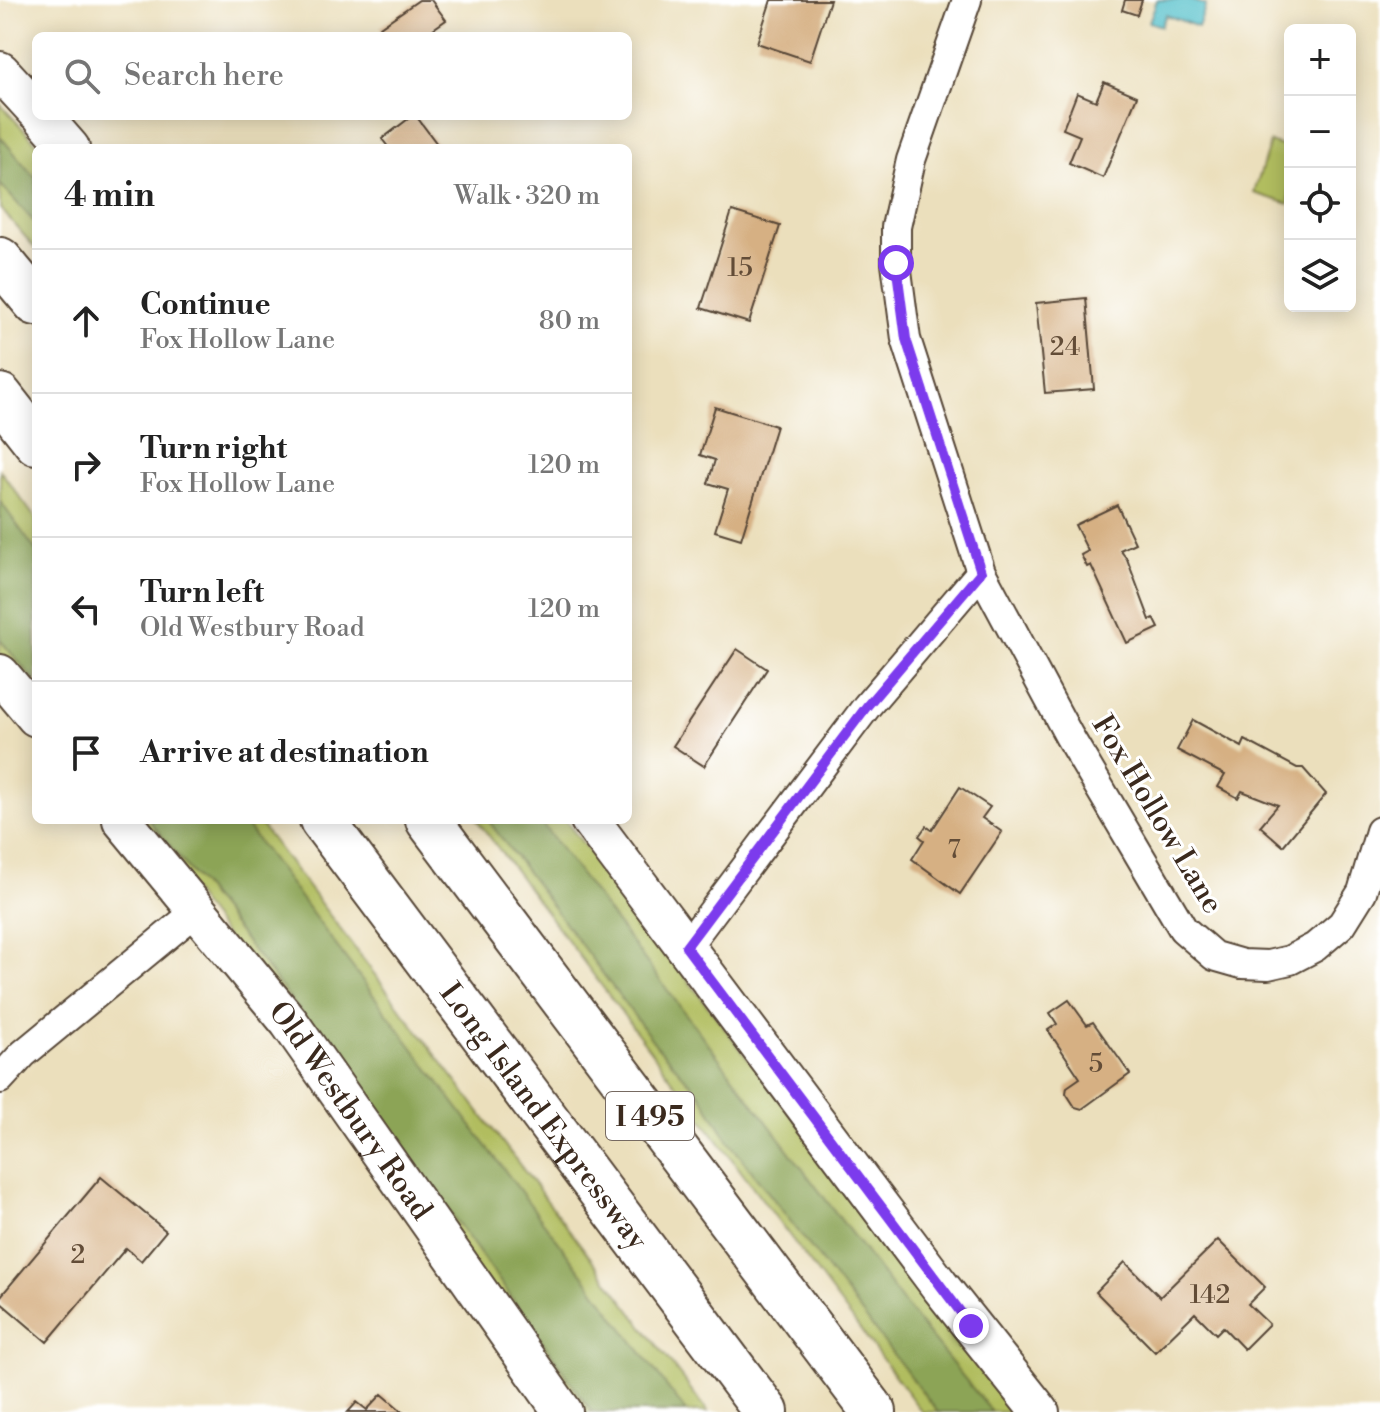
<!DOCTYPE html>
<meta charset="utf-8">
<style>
:root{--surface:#fff;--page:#f2f2f2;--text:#222;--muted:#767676;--line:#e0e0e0}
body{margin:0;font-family:"Libre Bodoni",serif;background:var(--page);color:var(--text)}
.controls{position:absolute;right:24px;top:24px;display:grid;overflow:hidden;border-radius:12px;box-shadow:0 4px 20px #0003}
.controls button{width:72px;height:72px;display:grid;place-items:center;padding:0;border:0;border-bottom:2px solid var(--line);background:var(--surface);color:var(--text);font:40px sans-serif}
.stop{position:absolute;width:24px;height:24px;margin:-18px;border:6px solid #7c3aed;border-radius:50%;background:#fff}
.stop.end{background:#7c3aed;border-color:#fff;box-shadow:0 2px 8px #0008}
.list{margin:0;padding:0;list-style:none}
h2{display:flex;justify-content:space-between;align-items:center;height:104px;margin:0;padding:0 32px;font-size:34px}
h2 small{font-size:26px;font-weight:400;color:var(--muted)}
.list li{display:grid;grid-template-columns:52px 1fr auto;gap:24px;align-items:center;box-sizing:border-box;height:144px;padding:0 32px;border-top:2px solid var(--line)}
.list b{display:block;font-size:30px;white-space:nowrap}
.list p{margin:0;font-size:26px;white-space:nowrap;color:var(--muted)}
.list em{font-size:26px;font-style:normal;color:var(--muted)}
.icon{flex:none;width:44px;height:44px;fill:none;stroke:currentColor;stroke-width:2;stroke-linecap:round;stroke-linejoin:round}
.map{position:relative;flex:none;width:1380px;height:1412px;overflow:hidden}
.search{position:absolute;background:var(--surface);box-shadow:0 4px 20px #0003;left:32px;top:32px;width:600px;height:88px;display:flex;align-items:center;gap:20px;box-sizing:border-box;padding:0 28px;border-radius:12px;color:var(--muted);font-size:30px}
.panel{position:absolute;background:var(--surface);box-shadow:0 4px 20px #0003;left:32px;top:144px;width:600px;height:680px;border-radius:12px}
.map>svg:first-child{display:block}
.green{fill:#b1bd5f;stroke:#76743e;stroke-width:2}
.forest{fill:#8ca456;stroke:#64673a;stroke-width:2}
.water{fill:#53c0ca;stroke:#477574;stroke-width:2}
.building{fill:#d6b083}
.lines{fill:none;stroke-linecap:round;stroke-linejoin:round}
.minor-casing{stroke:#554536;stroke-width:32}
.secondary-casing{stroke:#554536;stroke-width:42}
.motorway-casing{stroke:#554536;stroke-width:48}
.minor{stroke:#fff;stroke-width:28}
.secondary{stroke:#fff;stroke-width:38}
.motorway{stroke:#fff;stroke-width:44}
.route{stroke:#7c3aed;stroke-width:10}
.labels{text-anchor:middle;stroke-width:6;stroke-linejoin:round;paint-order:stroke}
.number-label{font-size:26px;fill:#624c37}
.shield{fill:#fff;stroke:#766a62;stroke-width:2}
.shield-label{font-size:28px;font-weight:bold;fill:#3b2a1e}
.street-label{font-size:30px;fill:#3b2a1e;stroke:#fff}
</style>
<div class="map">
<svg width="1380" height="1412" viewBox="0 0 1380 1412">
<rect width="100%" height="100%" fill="#fff"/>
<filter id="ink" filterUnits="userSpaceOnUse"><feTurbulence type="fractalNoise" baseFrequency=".0125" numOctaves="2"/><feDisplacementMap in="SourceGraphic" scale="16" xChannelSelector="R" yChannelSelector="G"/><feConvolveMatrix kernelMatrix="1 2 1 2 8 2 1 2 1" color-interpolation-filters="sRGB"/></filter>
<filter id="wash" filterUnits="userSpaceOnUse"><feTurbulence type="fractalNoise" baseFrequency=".006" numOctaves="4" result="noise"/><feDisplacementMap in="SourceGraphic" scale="32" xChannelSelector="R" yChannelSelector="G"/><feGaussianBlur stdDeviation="1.8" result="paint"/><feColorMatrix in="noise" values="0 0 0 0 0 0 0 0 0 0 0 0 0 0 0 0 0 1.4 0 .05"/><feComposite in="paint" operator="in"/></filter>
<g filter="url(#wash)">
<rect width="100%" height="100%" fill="#ebdfbc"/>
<!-- green -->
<path class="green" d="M 0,104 L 41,148 L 36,148 L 36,249 L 0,208 Z
M 1270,142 L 1290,149 L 1289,204 L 1254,193 Z
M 0,470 L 36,519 L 36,697 L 0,654 Z
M 139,820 L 257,820 L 708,1412 L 580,1412 Z
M 477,820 L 565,820 L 1019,1412 L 922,1412 Z"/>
<!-- forest -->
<path class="forest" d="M 0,136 L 36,179 L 36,224 L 0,184 Z
M 0,501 L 36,551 L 36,682 L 0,640 Z
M 149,820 L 242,820 L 686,1412 L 592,1412 C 451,1209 305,1012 149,820 Z
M 488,820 L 539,820 L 919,1323 L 992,1412 L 938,1412 L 730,1143 L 700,1094 L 656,1045 Z"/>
<!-- water -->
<path class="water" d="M 1157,0 L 1191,0 L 1206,5 L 1198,27 L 1166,15 L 1161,26 L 1149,22 Z"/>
<g id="blocks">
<!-- building -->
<path class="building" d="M 419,0 L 431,0 L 446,20 L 423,36 L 387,36 L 380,27 Z
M 771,0 L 830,0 L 810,61 L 757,43 Z
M 1125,0 L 1142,0 L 1137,15 L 1122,10 Z
M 1104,82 L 1137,96 L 1103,178 L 1069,163 L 1080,136 L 1063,129 L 1077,93 L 1096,101 Z
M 412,116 L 416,116 L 440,148 L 389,148 L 382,139 Z
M 732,211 L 780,226 L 749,323 L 701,308 Z
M 1086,298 L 1094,389 L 1045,393 L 1036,303 Z
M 715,407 L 776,426 L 741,539 L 715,531 L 728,489 L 708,483 L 715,460 L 700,455 Z
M 1117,505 L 1135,543 L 1120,550 L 1127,559 L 1150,620 L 1154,618 L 1159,628 L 1127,643 L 1091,565 L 1087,567 L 1081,555 L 1088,551 L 1075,525 Z
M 737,649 L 767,669 L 704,766 L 673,746 Z
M 1193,720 L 1242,747 L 1245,740 L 1297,768 L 1303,768 L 1326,794 L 1283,846 L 1260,826 L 1278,805 L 1242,791 L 1238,798 L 1218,787 L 1225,775 L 1177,750 Z
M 960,787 L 990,807 L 982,818 L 1002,832 L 960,894 L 912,859 L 924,840 L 919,836 L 926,826 L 932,830 Z
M 1069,1000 L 1087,1025 L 1093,1022 L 1130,1074 L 1082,1109 L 1075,1107 L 1066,1093 L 1067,1087 L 1080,1078 L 1048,1030 L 1057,1024 L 1050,1013 Z
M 101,1177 L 166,1231 L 141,1261 L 126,1248 L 47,1342 L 0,1302 L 0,1297 Z
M 1218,1240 L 1265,1287 L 1248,1304 L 1269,1324 L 1244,1349 L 1223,1327 L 1216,1334 L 1195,1313 L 1155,1352 L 1096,1292 L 1125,1262 L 1160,1297 Z
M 382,1394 L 403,1412 L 348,1412 L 357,1402 L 367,1410 Z"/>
</g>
</g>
<g filter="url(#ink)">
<use href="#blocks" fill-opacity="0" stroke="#554536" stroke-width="2"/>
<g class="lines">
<defs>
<path id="minor" d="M 967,0 L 911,160 L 896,227 L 896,263 L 906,339 L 981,572 L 1069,736 L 1183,929 L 1214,956 L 1242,964 L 1268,965 L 1290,960 L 1315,947 L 1342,924 L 1362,892 L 1380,831
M 686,947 L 867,706 L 981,572
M 0,1079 L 23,1054 L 198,910"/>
<g id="secondary">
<path d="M 0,71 L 36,110"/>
<path d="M 42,116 L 70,148"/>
<path d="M 0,674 L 36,717"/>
<path id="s1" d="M 122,820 L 289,1022 L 563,1412"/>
<path d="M 590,820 L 939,1285 L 1040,1412"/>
</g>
<g id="motorway">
<path d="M 0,260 L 36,303"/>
<path d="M 0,396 L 36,442"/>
<path id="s2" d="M 322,820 L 766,1412"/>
<path d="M 428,820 L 874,1412"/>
</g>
</defs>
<!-- minor casing -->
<use href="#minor" class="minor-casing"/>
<!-- secondary casing -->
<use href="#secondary" class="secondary-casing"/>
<!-- motorway casing -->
<use href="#motorway" class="motorway-casing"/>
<!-- minor -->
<use href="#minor" class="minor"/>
<!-- secondary -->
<use href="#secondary" class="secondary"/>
<!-- motorway -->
<use href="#motorway" class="motorway"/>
</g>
</g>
<g class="lines" filter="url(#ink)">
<!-- route -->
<path class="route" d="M 896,263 L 906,339 L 981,572 L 867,706 L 686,947 L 971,1326"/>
</g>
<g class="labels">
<!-- number labels -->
<g class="number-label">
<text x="740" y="276">15</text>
<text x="1065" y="355">24</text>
<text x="954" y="858">7</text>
<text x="1096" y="1072">5</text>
<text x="78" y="1263">2</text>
<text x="1210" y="1303">142</text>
</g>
<!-- shield labels -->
<rect class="shield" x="606" y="1092" width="88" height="48" rx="6"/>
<g class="shield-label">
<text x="650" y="1126">I 495</text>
</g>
<!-- street labels -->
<g class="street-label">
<text transform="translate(1158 814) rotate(59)" y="10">Fox Hollow Lane</text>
<text dy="10" stroke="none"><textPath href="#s1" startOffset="370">Old Westbury Road</textPath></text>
<text dy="10" stroke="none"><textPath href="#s2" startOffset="370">Long Island Expressway</textPath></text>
</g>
</g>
</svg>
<div class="controls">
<button>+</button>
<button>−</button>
<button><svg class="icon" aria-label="locate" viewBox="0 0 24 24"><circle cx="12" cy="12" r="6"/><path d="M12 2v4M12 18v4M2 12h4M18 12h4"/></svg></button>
<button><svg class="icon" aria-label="layers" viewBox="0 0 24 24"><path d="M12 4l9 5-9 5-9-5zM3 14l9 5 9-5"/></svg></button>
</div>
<div class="stop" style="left:896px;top:263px"></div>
<div class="stop end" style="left:971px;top:1326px"></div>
<div class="search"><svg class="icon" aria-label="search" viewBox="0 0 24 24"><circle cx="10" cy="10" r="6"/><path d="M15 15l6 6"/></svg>Search here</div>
<section class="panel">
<h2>4 min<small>Walk · 320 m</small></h2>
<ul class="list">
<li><svg class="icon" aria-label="ahead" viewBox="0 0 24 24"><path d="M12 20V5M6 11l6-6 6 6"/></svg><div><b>Continue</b><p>Fox Hollow Lane</p></div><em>80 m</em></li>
<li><svg class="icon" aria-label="right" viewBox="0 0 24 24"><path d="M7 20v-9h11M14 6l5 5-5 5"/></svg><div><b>Turn right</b><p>Fox Hollow Lane</p></div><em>120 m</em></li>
<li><svg class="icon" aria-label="left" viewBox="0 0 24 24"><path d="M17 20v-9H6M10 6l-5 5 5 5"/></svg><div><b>Turn left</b><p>Old Westbury Road</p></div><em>120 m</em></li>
<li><svg class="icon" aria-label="arrive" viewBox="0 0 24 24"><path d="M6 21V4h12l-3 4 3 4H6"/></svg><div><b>Arrive at destination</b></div></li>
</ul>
</section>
</div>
